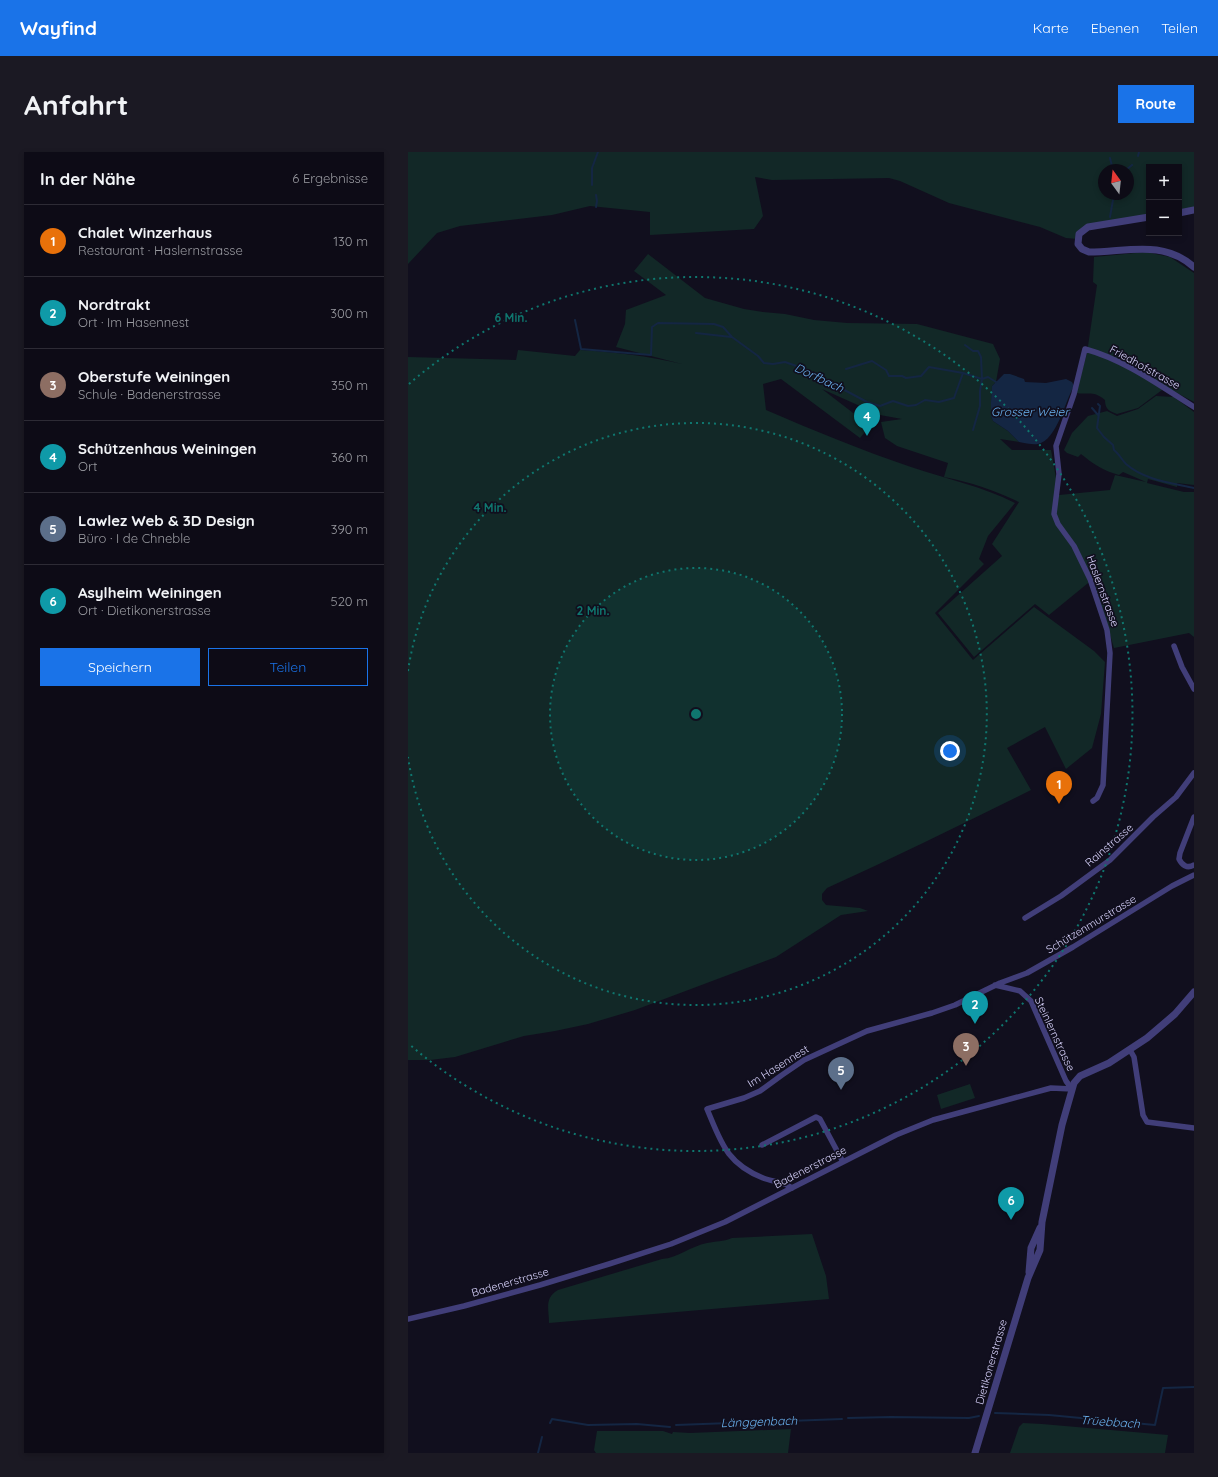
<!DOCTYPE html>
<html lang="de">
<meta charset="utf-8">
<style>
:root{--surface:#0d0b16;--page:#1b1923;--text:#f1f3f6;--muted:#9a9ba1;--line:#2d2b35;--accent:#1a73e8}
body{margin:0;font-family:Quicksand,sans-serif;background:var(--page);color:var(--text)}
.controls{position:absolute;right:12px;top:12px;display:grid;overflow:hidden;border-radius:0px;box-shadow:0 2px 6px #0003}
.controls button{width:36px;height:36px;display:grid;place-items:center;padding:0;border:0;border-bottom:1px solid var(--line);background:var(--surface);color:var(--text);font:20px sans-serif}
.compass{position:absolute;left:690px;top:12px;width:36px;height:36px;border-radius:50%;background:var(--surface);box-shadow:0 2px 6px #0003;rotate:345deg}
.you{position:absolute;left:542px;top:599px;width:14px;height:14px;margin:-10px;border:3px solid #fff;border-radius:50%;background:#1a73e8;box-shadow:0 0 0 6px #1a73e833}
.badge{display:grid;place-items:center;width:26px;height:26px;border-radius:50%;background:var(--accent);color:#fff;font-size:13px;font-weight:700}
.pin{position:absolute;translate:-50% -33px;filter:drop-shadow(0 1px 2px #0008)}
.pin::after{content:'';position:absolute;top:21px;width:14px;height:12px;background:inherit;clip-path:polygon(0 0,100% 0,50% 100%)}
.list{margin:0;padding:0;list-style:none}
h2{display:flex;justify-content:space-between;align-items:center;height:52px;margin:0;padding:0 16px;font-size:17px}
h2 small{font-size:13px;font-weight:400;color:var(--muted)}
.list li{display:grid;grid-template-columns:26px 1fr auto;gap:12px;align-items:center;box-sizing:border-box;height:72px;padding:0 16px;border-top:1px solid var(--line)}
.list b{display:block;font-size:15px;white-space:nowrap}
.list p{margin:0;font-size:13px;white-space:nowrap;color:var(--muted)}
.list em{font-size:13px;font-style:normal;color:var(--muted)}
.actions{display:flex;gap:8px;padding:12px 16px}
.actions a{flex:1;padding:9px 0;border:1px solid var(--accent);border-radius:0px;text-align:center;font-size:14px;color:var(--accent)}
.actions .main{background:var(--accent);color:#fff}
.map{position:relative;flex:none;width:786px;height:1301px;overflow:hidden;border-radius:0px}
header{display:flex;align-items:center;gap:24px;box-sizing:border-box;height:56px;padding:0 20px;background:var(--accent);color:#fff}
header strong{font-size:19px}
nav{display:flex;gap:22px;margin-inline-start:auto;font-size:14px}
.intro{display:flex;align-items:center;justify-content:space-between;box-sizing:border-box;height:96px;padding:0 24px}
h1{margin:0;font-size:28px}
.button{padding:10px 18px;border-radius:0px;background:var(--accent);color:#fff;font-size:14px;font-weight:700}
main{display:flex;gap:24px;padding:0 24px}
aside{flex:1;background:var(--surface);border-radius:0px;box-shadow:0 2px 6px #0003}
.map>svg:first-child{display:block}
.green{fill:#122827;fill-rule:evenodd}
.water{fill:#142643}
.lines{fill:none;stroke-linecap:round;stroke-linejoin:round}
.stream{stroke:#142643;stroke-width:2}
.minor{stroke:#413e79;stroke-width:5.5}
.tertiary{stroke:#413e79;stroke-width:7}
.ring{fill:none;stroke:#0f766e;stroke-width:2;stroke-dasharray:2 4}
.labels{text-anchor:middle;stroke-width:3.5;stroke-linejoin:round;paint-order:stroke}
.street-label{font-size:11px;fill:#d6d1fa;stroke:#110f1e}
.water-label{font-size:12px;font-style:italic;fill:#6ab2ef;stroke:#110f1e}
.centre{fill:#0f766e;stroke:#110f1e;stroke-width:2}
.ring-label{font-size:12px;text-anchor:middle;font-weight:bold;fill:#0f766e;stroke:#110f1e;stroke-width:3.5;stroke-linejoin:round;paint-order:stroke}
</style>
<header>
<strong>Wayfind</strong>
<nav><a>Karte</a><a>Ebenen</a><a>Teilen</a></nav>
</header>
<div class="intro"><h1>Anfahrt</h1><a class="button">Route</a></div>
<main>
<aside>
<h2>In der Nähe<small>6 Ergebnisse</small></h2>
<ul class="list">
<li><span class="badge" style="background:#e8710a">1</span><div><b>Chalet Winzerhaus</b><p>Restaurant · Haslernstrasse</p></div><em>130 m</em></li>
<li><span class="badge" style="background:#0f9aa8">2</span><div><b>Nordtrakt</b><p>Ort · Im Hasennest</p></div><em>300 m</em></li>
<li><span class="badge" style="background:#8d6e63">3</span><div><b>Oberstufe Weiningen</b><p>Schule · Badenerstrasse</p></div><em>350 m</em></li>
<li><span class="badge" style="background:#0f9aa8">4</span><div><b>Schützenhaus Weiningen</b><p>Ort</p></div><em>360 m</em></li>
<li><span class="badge" style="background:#5c6f8a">5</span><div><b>Lawlez Web &amp; 3D Design</b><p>Büro · I de Chneble</p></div><em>390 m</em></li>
<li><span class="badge" style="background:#0f9aa8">6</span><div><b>Asylheim Weiningen</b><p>Ort · Dietikonerstrasse</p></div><em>520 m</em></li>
</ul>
<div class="actions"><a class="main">Speichern</a><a>Teilen</a></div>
</aside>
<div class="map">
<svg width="786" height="1301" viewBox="0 0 786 1301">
<rect width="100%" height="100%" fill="#110f1e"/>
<!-- green -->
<path class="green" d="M 0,0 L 786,0 L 786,58 L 771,61 L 771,15 L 741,15 L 741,65 L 680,75 L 670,87 L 658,86 L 632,75 L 541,51 L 492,29 L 481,26 L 364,28 L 347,25 L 355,64 L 346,77 L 242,83 L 242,60 L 182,54 L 144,63 L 52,74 L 29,81 L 0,112 ZM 696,18 L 720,18 L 720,42 L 696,42 Z
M 738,100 L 762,105 L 786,121 L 786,250 L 758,235 L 730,256 L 709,262 C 702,259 697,258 697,248 C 685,238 681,243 668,241 L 679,201 L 689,133 L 685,130 L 686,105 Z
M 240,102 L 297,146 L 336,157 L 355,160 L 377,162 L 406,168 L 439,171 L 509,172 L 585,192 L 592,207 L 588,230 L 584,234 L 583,264 L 585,269 L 600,279 L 611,290 L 592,287 L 604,298 L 643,298 L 651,343 L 702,338 L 707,323 L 738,330 L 715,320 L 711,323 C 696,319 685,312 673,302 L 670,305 L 659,301 L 656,298 L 664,281 L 680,264 L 699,259 L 709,264 L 730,257 L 748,244 L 766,245 L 786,260 L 786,333 L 769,331 L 769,335 L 740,327 L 739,331 L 776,340 L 786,340 L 786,485 L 781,481 L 706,496 L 685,427 L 641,463 L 627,452 L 566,505 L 530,461 L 594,404 L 584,392 L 611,350 C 587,339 563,330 536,325 L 540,311 L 489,294 L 477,286 L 473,270 L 494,267 L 472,263 L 414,237 L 462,274 L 452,286 L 373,227 L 355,232 L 358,258 C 407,279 453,298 503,315 C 538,327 574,334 607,351 L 580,384 L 571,407 L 576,412 L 527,461 L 565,508 L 626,455 L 686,499 L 697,510 L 693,562 L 684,596 L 658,617 L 637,575 L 599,596 L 623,638 C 555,672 487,705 419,736 L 414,742 L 414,748 L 418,753 L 452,756 L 460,759 L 433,763 L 368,805 L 227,858 L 180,872 L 147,879 L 116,884 L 47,905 L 22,908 L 0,908 L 0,205 L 108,208 L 110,198 L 167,204 L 172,198 C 206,200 240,204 274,212 L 208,195 L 217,172 L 218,158 L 258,143 L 226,119 Z
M 562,932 L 567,946 L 533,957 L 529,943 Z
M 404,1082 L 418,1124 L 421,1147 L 141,1171 C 141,1157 136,1146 150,1138 L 254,1107 C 270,1106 283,1094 299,1091 C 308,1089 315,1090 324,1086 Z
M 615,1271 L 634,1272 L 760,1283 L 757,1301 L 602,1301 L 611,1275 Z
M 383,1277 L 380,1301 L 188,1301 L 186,1298 L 189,1279 L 255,1279 L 264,1282 L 265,1280 L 282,1281 Z"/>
<!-- water -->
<path class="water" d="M 596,222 L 602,222 L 616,227 L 617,230 L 638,231 L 658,227 L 664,230 L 666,234 C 657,249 649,288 630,292 C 625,293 617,291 611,290 L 600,279 L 585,269 L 583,264 L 583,250 L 584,234 Z"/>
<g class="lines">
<!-- stream -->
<path class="stream" d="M 730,4 L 731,0
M 702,6 L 705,18
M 718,18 L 724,13
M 184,33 L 184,16 L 190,0
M 188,55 L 189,49 L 188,43
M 702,65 L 706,42
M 167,168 L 173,197 L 243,203 L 244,175 L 250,171 L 306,172 L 315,175 L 324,185 L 350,204 L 356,211 L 365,212 L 377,210 L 397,217 L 459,250 L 472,254 L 485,249 L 500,254 L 508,253 L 517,248 L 531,250 L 546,246 L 555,221
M 288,181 L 323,185
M 557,193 L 565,199 L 570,199 L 573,205 L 574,227 L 572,239 L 572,254 L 565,278
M 438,217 L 464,209 L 478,218 L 481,224 L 494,224 L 498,226 L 513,224 L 521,215 L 555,221 L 574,227 L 580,225 L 588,230
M 690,252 L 692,254 L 689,276 L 696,285 L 705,293 L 706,298 C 711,302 714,308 718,312 C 736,328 764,331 786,336
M 684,256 L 690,263
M 587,1261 L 641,1263 L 747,1273 L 755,1236 L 786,1235
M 440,1266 L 483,1265 L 561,1266 L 571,1264
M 142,1271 L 144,1267 L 180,1273 L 229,1272 L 262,1275
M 268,1273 L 434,1267
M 130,1301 L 134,1285"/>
<!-- minor -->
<path class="minor" d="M 766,494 L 774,515 L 786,537
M 685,649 L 689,646 L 695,633 L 702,501 L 699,478 L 682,427 L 666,394 L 650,372 L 646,362 L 651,322 L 648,294 L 666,242 L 677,197 C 717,208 751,233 786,255
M 786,665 L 772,701 L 771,707 C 774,713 779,717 786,713
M 617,766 L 653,744 L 702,708 L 745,665 L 768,645 L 786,621
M 587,833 L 612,839 L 623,849 L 658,929 L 664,937
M 722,898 L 726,905 L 735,963 L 739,970 L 786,976
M 354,993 L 408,965 L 412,967 L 435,1010
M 384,1036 C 375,1029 365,1030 355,1026 C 318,1011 313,990 299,957 L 336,946 L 352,939 L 374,923 L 396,908 L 459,879 L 524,861 L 547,853 L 592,831 L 619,821 L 665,795 L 764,734 L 786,723
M 0,1167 L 56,1154 L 132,1133 L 201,1112 L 263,1092 L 317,1070 L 488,983 L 525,968 L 643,936 L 664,937"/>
<!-- tertiary -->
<path class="tertiary" d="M 771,61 L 786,58
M 741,65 L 680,75 L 671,82 L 670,92 L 674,97 L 681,100 C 719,100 754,87 786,115
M 621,1120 L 623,1096 L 632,1076
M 567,1301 L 620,1126 L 632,1098 L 634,1070 L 654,973 L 666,931 L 672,924 L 701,911 L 739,886 L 767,862 L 786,840"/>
</g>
<!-- distance rings -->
<circle cx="288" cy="562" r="146" fill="#0f766e" fill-opacity=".12"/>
<g class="ring">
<circle cx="288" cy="562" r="146"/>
<path d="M0 519A291 291 0 1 1 0 605"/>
<path d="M1 232A437 437 0 1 1 1 892"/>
</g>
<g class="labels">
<!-- street labels -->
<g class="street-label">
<text transform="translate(737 215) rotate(29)" y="4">Friedhofstrasse</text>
<text transform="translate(695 439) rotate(70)" y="4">Haslernstrasse</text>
<text transform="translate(701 693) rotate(-41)" y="4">Rainstrasse</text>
<text transform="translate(683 772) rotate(-31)" y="4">Schützenmurstrasse</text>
<text transform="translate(647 882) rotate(65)" y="4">Steinlernstrasse</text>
<text transform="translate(370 914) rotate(-32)" y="4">Im Hasennest</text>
<text transform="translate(402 1015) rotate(-27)" y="4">Badenerstrasse</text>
<text transform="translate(102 1130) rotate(-16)" y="4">Badenerstrasse</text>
<text transform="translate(583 1210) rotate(-74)" y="4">Dietikonerstrasse</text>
</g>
<!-- water labels -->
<g class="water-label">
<text transform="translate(411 226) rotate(25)" y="4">Dorfbach</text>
<text x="622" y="264">Grosser Weier</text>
<text transform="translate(351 1270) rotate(-2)" y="4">Länggenbach</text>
<text transform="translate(702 1270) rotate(4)" y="4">Trüebbach</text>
</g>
</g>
<circle cx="288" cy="562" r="6" class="centre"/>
<g class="ring-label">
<text x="103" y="170">6 Min.</text>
<text x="82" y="360">4 Min.</text>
<text x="185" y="463">2 Min.</text>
</g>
</svg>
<div class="controls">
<button>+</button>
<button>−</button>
</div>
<svg class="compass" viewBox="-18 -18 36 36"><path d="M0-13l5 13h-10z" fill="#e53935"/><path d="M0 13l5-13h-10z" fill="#9a9ba1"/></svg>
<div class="you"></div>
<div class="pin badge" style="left:651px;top:652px;background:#e8710a">1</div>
<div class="pin badge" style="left:567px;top:872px;background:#0f9aa8">2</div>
<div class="pin badge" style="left:558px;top:914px;background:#8d6e63">3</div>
<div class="pin badge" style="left:459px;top:284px;background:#0f9aa8">4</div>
<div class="pin badge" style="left:433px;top:938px;background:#5c6f8a">5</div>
<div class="pin badge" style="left:603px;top:1068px;background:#0f9aa8">6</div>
</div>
</main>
